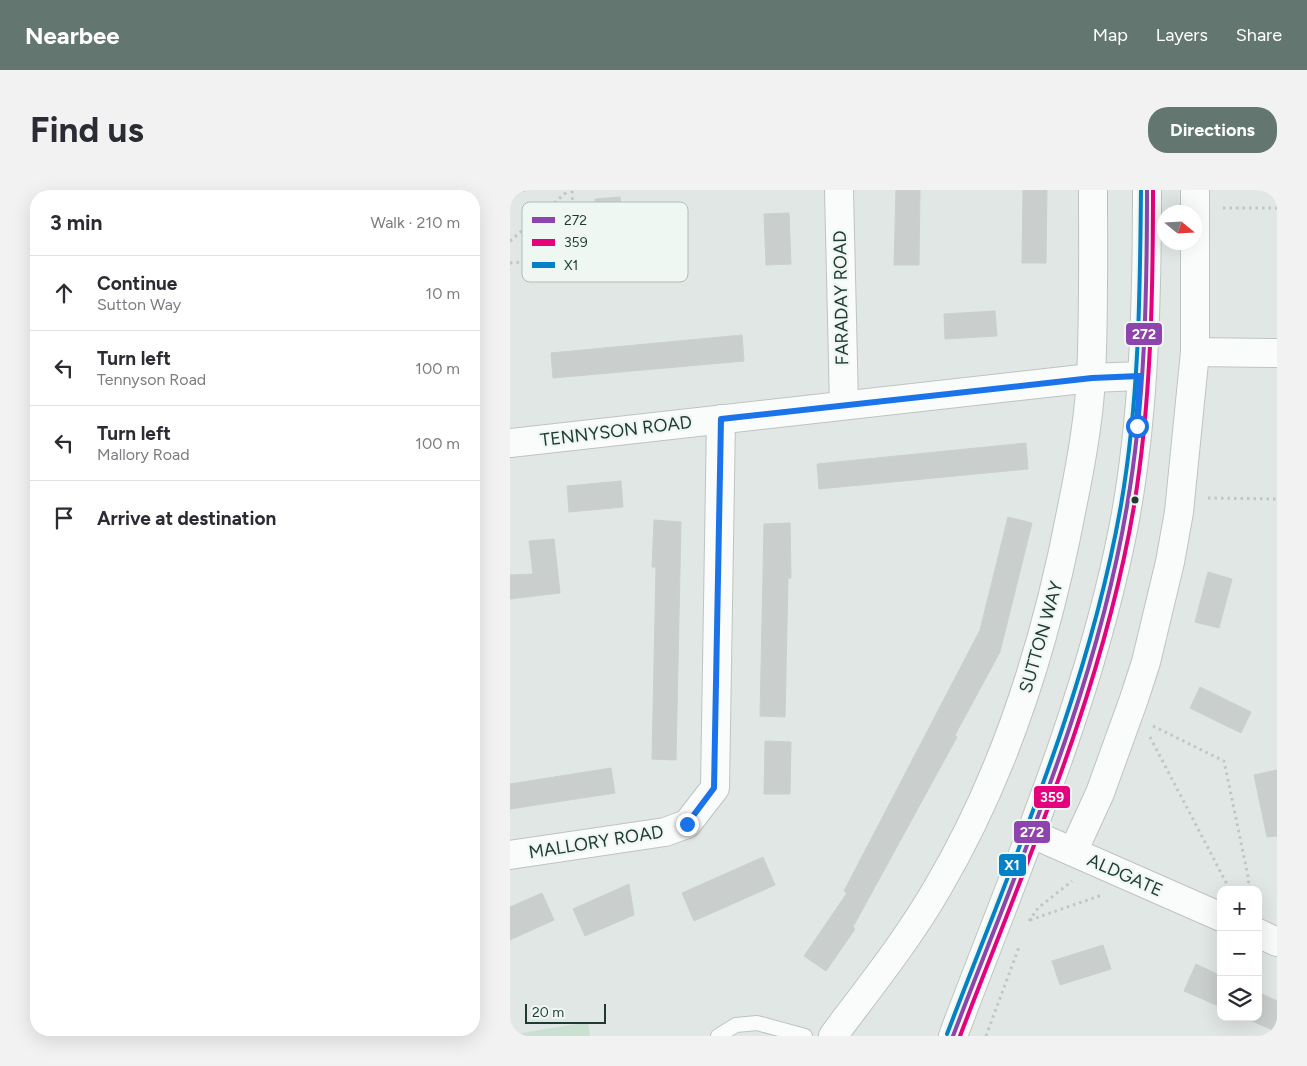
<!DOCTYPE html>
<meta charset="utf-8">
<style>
:root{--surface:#fff;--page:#f2f2f3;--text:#2b2b33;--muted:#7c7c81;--line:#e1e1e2;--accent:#637770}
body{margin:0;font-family:Figtree,sans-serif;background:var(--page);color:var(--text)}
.controls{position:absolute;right:15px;bottom:15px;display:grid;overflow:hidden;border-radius:10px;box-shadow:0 5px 20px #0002}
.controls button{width:45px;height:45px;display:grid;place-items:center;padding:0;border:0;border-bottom:1px solid var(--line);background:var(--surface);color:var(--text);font:25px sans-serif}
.compass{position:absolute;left:647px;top:15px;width:45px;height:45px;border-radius:50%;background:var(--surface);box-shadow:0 5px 20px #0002;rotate:108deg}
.scale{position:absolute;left:15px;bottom:12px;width:81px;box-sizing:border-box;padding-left:5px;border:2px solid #1f3a32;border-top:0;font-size:14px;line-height:18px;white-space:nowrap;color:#1f3a32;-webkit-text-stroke:4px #eef7f2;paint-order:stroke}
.stop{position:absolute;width:15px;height:15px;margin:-11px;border:4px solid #1a73e8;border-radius:50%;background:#fff}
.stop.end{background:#1a73e8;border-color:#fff;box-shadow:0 1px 5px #0008}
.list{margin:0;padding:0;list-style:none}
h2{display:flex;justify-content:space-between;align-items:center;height:65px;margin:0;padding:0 20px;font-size:21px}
h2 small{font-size:16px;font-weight:400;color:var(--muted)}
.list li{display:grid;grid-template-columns:32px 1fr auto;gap:15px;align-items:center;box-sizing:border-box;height:75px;padding:0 20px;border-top:1px solid var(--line)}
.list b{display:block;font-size:19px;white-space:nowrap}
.list p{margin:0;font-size:16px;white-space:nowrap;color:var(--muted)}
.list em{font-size:16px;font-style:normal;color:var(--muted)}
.icon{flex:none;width:28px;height:28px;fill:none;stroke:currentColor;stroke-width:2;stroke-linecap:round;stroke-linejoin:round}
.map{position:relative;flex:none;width:767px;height:846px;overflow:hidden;border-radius:20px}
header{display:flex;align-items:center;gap:30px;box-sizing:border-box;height:70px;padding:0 25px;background:var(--accent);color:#fff}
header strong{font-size:24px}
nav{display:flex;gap:28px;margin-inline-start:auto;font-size:18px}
.intro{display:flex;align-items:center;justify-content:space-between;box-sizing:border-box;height:120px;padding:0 30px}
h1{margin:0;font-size:35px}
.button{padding:12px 22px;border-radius:20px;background:var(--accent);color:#fff;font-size:18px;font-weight:700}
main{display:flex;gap:30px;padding:0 30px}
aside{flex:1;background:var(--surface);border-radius:20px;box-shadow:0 5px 20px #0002}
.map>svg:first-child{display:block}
.green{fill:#c9e1d0}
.building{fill:#cacfcd;stroke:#c9d0cd}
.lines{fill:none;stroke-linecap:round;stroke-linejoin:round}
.service-casing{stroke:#bec4c1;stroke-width:16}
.minor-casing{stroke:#bec4c1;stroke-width:30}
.secondary-casing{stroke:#bdc5c1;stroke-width:30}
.path{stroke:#bfc7c5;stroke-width:3;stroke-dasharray:2.5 4;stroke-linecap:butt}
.service{stroke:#fafbfb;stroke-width:14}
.minor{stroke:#fafbfb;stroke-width:28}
.secondary{stroke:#fafbfb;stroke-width:28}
.bus-1-casing{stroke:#eef7f2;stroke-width:8}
.bus-2-casing{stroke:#eef7f2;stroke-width:8}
.bus-3-casing{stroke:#eef7f2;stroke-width:8}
.bus-1{stroke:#8e44ad;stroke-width:4}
.bus-2{stroke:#e5007d;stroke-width:4}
.bus-3{stroke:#0281c7;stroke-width:4}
.route{stroke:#1a73e8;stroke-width:6}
.bus-dot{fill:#1f3a32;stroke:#eef7f2;stroke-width:2}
.labels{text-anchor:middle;stroke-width:4;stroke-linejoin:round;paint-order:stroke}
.street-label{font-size:18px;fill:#1f3a32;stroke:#eef7f2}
.key{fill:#eef7f2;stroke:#b0beb8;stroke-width:1}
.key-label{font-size:14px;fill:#1f3a32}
.line-badge{stroke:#eef7f2;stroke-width:2}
.badge-label{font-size:14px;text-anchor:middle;font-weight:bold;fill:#fff}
</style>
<header>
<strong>Nearbee</strong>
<nav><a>Map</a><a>Layers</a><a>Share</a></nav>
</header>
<div class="intro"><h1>Find us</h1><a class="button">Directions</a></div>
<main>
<aside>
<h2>3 min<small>Walk · 210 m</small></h2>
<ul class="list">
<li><svg class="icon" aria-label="ahead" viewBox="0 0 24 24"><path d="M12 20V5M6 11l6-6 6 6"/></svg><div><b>Continue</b><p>Sutton Way</p></div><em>10 m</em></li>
<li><svg class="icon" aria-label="left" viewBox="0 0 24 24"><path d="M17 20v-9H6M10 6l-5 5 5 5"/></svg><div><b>Turn left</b><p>Tennyson Road</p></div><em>100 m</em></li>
<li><svg class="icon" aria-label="left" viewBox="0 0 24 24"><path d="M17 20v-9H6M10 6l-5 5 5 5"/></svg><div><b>Turn left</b><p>Mallory Road</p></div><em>100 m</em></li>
<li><svg class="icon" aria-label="arrive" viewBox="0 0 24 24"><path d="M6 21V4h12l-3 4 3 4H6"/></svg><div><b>Arrive at destination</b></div></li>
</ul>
</aside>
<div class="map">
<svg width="767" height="846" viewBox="0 0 767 846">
<rect width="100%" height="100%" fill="#e1e7e4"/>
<!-- green -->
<path class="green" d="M 78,832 L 80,846 L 0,846 L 0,845 Z"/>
<!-- building -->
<path class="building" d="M 386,0 L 410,0 L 409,75 L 384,75 Z
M 513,0 L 537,0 L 536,73 L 512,73 Z
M 110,7 L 114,54 L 89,56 L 85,9 Z
M 279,23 L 281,74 L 256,75 L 254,24 Z
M 485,121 L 487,146 L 435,149 L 434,124 Z
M 232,145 L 234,171 L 43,188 L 41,163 Z
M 516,253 L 518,279 L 309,299 L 307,274 Z
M 111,291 L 113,317 L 59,322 L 57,296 Z
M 498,327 L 522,333 L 490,462 L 445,545 L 447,547 L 343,737 L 345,739 L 316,781 L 294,766 L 337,703 L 334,701 L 470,440 Z
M 144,330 L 171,332 L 166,570 L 142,569 L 146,377 L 142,377 Z
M 280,333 L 281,388 L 278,388 L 275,527 L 250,526 L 254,334 Z
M 44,349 L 50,403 L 0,409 L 0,385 L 23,384 L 19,351 Z
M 698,382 L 722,389 L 709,438 L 685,432 Z
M 690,497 L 741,522 L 731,543 L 680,518 Z
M 255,551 L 281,552 L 280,604 L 254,604 Z
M 101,578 L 105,603 L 0,619 L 0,594 Z
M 767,580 L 767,646 L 757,647 L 744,585 Z
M 253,667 L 265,695 L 184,731 L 172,703 Z
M 119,694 L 124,725 L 75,746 L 63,719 Z
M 32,703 L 44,730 L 0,750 L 0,717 Z
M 593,755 L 601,779 L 550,795 L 542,771 Z
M 686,774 L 711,786 L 711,817 L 674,801 Z
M 748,802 L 767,811 L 767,842 L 733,827 L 748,827 Z"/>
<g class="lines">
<defs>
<path id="service" d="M 208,846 L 226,835 L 247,833 L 295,846"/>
<path id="minor" d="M 329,0 L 334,215
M 685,162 L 767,163
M 0,253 L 581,188 L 630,186
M 520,643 L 711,727
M 563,662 L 590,603 L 624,509 L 636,472 L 660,372 L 669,322 L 685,162 L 685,0
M 0,665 L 155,642 L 177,634 L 205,598 L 211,229
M 748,743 L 767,752
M 323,846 C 358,799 399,748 428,697 C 497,580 537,450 562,317 C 571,274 579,230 581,187 C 584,125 583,62 583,0"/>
<path id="secondary" d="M 443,846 C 503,686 573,527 609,359 C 634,245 637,117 637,0"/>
</defs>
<!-- service casing -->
<use href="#service" class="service-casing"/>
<!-- minor casing -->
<use href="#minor" class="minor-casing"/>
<!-- secondary casing -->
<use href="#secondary" class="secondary-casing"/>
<!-- path -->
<path class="path" d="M 0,1 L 17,0
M 713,18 L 767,18
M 0,51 L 59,0
M 0,73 L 65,68 L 62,0
M 698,308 L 767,309
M 643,536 L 714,571 L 739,691 L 735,700
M 640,547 L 720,700
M 520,730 L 592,705
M 519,731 L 528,718 L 562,691
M 476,846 L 509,757"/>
<!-- service -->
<use href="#service" class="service"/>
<!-- minor -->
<use href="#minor" class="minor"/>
<!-- secondary -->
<use href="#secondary" class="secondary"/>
<defs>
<path id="bus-1" d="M 443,846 C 509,673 586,500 617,316 C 635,212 637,105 637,0"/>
<path id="bus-2" d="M 450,846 C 516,673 593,500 624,316 C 641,212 643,106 643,0"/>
<path id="bus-3" d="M 437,844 C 503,671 579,498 611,315 C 629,211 630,105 631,0"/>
</defs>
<!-- bus-1 casing -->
<use href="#bus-1" class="bus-1-casing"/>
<!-- bus-2 casing -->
<use href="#bus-2" class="bus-2-casing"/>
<!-- bus-3 casing -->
<use href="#bus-3" class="bus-3-casing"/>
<!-- bus-1 -->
<use href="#bus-1" class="bus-1"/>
<!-- bus-2 -->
<use href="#bus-2" class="bus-2"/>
<!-- bus-3 -->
<use href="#bus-3" class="bus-3"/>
</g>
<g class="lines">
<!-- route -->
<path class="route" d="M 177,634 L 204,598 L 211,229 L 582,188 L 630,186 L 627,236"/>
</g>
<!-- markers -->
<circle class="bus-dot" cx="625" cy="310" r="4.5"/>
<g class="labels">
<!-- street labels -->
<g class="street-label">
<text transform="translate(331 108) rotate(-91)" y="6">FARADAY ROAD</text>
<text transform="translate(106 241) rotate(-7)" y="6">TENNYSON ROAD</text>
<text transform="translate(531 447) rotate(-74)" y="6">SUTTON WAY</text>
<text transform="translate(86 652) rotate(-9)" y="6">MALLORY ROAD</text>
<text transform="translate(615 685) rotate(24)" y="6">ALDGATE</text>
</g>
</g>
<!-- legend -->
<rect x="12" y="12" width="166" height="80" rx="8" class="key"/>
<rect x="22" y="27" width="23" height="6" fill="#8e44ad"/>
<rect x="22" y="49" width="23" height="7" fill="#e5007d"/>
<rect x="22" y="72" width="23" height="6" fill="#0281c7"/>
<g class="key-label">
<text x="54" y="35">272</text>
<text x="54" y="57">359</text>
<text x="54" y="80">X1</text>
</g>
<g class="line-badge">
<rect x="615" y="132" width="38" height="24" rx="5" fill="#8e44ad"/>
<rect x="523" y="595" width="38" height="24" rx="5" fill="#e5007d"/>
<rect x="503" y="630" width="38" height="24" rx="5" fill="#8e44ad"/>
<rect x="488" y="663" width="29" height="24" rx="5" fill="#0281c7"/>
</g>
<g class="badge-label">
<text x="634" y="149">272</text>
<text x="542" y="612">359</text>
<text x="522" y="647">272</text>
<text x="502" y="680">X1</text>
</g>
</svg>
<div class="controls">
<button>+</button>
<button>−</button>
<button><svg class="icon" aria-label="layers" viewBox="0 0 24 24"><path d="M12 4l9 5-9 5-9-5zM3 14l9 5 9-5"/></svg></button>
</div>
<svg class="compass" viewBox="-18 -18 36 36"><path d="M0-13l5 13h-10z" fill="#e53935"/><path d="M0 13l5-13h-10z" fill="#7c7c81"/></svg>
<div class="scale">20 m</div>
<div class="stop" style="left:627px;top:236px"></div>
<div class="stop end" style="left:177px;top:634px"></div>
</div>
</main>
